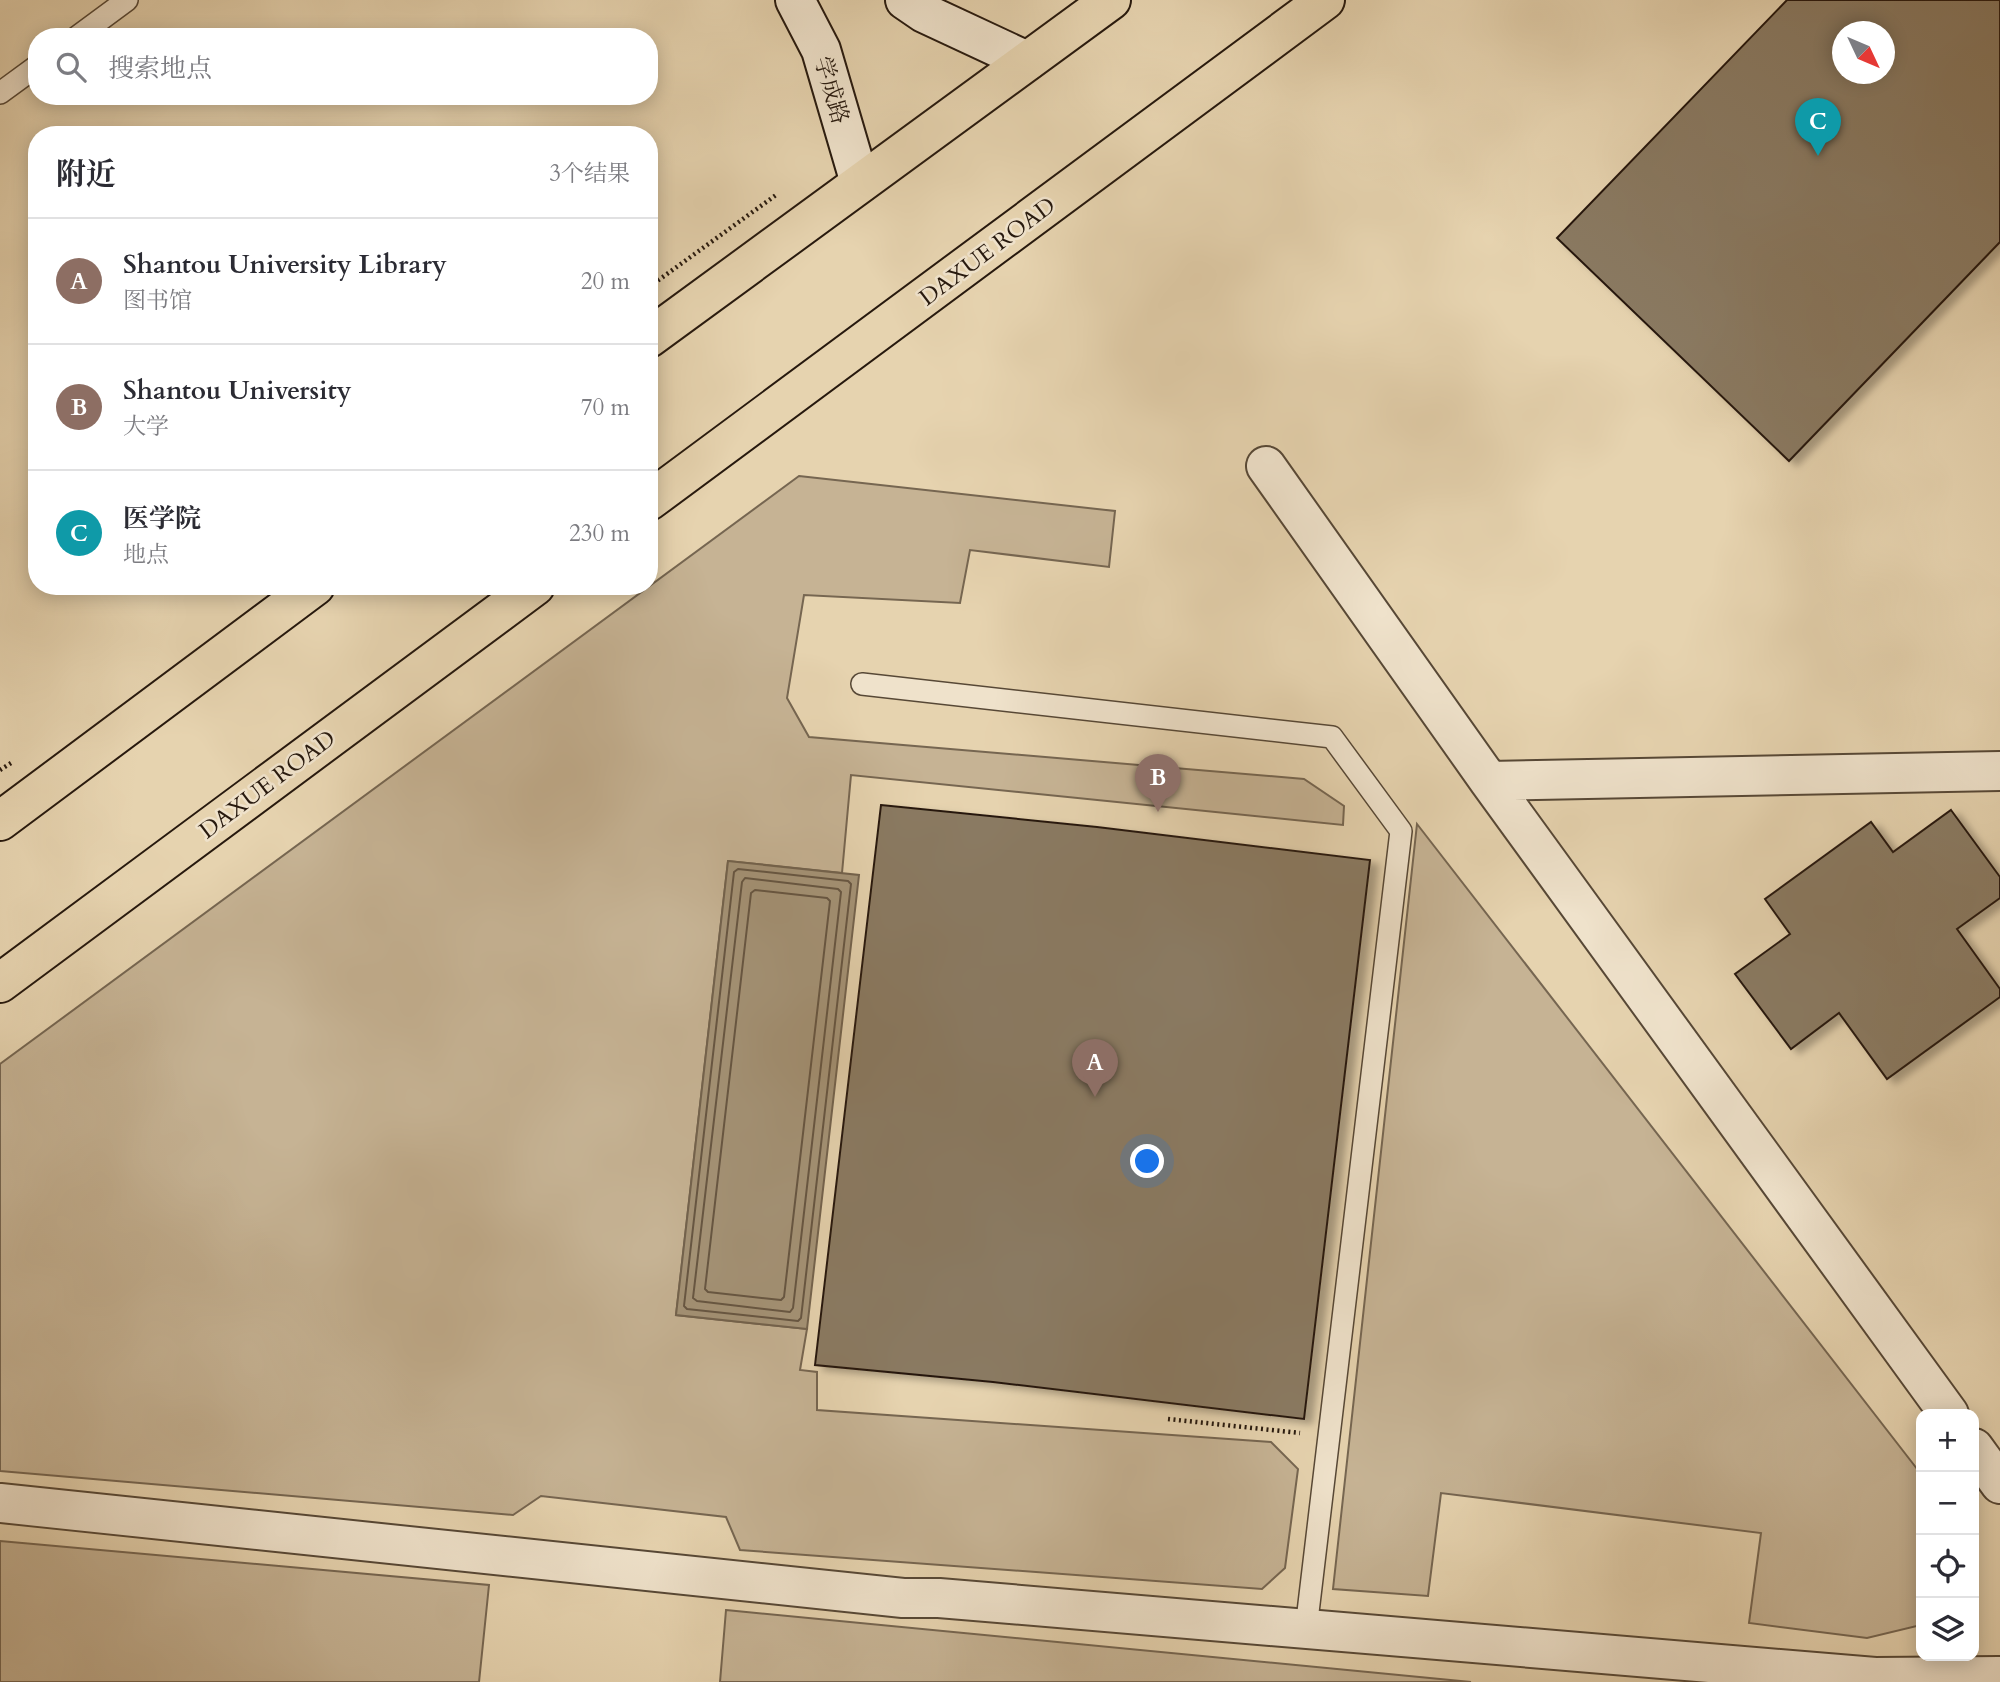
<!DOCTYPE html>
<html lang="zh">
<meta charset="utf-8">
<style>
:root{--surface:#fff;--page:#f7f7f7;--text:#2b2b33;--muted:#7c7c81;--line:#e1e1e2;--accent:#0f766e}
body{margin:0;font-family:Cardo,"Noto Serif SC",serif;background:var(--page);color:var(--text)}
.controls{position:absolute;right:21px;bottom:21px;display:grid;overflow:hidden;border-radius:14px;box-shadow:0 4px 18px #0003}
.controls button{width:63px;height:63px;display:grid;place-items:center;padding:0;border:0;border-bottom:2px solid var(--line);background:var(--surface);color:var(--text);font:35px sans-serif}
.compass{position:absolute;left:1832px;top:21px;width:63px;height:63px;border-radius:50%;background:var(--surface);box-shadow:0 4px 18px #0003;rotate:134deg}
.you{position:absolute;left:1148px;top:1162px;width:24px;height:24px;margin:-18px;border:5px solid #fff;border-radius:50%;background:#1a73e8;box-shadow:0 0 0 10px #1a73e833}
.badge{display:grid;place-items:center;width:46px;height:46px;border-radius:50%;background:var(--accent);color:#fff;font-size:23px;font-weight:700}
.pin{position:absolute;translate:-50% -58px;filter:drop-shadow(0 2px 4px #0008)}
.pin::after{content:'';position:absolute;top:37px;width:24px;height:21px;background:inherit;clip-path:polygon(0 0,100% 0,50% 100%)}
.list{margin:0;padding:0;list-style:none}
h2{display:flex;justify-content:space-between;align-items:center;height:91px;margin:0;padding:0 28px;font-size:30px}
h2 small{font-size:23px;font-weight:400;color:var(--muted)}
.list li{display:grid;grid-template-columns:46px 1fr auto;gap:21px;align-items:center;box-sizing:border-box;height:126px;padding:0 28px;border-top:2px solid var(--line)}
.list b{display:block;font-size:26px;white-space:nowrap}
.list p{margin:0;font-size:23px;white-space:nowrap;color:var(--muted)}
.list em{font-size:23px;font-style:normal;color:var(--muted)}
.icon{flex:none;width:38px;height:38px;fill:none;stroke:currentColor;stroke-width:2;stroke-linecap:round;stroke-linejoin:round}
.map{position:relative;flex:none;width:2000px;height:1682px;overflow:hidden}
.search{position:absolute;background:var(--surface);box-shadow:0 4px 18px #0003;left:28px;top:28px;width:630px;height:77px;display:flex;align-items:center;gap:18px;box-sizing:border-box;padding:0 24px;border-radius:28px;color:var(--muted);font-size:26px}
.panel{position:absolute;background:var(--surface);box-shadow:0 4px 18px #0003;left:28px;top:126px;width:630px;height:469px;border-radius:28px}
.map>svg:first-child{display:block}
.green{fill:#c6b394;stroke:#766651;stroke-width:2}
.water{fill:#a59478;stroke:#73634e;stroke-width:2}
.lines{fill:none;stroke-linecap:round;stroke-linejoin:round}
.shore{stroke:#665643;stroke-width:2}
.building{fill:#8a7a62;stroke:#27190e;stroke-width:2;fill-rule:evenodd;filter:url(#shadow)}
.lane-casing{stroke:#574836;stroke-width:24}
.street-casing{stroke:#574836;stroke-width:42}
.secondary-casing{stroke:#27190e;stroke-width:42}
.highway-casing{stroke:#27190e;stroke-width:42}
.path{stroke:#27190e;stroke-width:4.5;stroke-dasharray:2 3.5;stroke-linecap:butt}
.lane{stroke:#efe2cb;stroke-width:21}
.street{stroke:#efe2cb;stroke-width:38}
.secondary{stroke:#efe2cb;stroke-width:38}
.highway{stroke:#e6d3af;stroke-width:38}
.labels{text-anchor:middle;stroke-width:5;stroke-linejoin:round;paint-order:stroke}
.street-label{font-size:23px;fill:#27190e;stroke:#efe2cb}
</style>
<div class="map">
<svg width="2000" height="1682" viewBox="0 0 2000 1682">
<defs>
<filter id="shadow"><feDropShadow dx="8" dy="4.5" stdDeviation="3.5" flood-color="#0004"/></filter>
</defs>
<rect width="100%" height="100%" fill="#e6d3af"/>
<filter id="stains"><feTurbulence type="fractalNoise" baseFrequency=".00286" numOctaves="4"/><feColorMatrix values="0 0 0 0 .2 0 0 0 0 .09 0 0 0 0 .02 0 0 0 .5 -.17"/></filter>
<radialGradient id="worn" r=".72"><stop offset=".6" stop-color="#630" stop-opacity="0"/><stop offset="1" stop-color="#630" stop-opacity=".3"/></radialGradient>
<!-- green -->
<path class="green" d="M 799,476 L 1115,511 L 1109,567 L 970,550 L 960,603 L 804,595 L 787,698 L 809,737 L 1304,779 L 1344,806 L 1343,825 L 851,775 L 842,873 L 728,861 L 676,1315 L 807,1329 L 800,1370 L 817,1372 L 817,1410 L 1271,1442 L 1298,1469 L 1285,1568 L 1262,1589 L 740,1550 L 726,1517 L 541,1496 L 513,1515 L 0,1471 L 0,1064 Z
M 1417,824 L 1921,1474 L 1921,1625 L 1867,1638 L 1749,1623 L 1761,1533 L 1441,1493 L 1428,1596 L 1333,1589 Z
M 0,1541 L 489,1585 L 479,1682 L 0,1682 Z
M 726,1610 L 1471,1682 L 720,1682 Z"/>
<!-- water -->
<path class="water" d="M 728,861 L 859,875 L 807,1329 L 676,1315 Z"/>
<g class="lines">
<!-- shore -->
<path class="shore" d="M 738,869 L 848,881 L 851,884 L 801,1318 L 798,1321 L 687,1309 L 684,1306 L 734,872 Z
M 745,878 L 838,889 L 841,892 L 793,1308 L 790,1312 L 697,1301 L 693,1298 L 742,882 Z
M 755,890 L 827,898 L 830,901 L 784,1297 L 781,1300 L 708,1292 L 705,1289 L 751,893 Z"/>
</g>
<!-- building -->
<path class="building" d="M 1787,0 L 2000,0 L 2000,242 L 1789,461 L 1557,238 ZM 1842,32 L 1884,32 L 1884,74 L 1842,74 Z
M 881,805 L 1097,827 L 1370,860 L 1304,1419 L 993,1382 L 815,1365 Z
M 1951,810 L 2000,877 L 2000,898 L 1957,929 L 2000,989 L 2000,997 L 1887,1079 L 1839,1013 L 1791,1049 L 1735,974 L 1790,934 L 1765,899 L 1871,822 L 1893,852 Z"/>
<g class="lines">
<defs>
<path id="lane" d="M 77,37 L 127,0
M 0,93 L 37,66
M 862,684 L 1332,737 L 1401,831 L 1306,1629"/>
<path id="street" d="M 1266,466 L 1489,781 L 1949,1414
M 1489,781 L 2000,771
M 1974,1448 L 2000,1484
M 0,1503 L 903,1598 L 939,1598 L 1875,1677 L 2000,1676"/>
<path id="secondary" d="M 795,0 L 821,50 L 860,183
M 905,0 L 924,13 L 1027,61"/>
<path id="highway" d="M 649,338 L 1111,0
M 649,501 L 1325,0
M 0,821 L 315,586
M 0,983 L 535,586"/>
</defs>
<!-- lane casing -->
<use href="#lane" class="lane-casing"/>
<!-- street casing -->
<use href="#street" class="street-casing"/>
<!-- secondary casing -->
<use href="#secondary" class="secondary-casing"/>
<!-- highway casing -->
<use href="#highway" class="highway-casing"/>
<!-- path -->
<path class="path" d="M 649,287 L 776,195
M 0,770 L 11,763
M 1168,1419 L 1300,1433"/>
<!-- lane -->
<use href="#lane" class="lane"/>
<!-- street -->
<use href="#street" class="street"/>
<!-- secondary -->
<use href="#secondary" class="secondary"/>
<!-- highway -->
<use href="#highway" class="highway"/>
</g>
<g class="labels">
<!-- street labels -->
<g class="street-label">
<text transform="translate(832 90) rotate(74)" y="8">学成路</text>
<text transform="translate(987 251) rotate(-37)" y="8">DAXUE ROAD</text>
<text transform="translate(267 784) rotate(-37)" y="8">DAXUE ROAD</text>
</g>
</g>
<rect width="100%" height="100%" filter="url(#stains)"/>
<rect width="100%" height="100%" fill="url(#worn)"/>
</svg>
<div class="controls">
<button>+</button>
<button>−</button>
<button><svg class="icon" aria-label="locate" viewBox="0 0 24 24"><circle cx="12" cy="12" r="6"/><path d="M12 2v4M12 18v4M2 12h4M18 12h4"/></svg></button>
<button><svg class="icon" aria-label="layers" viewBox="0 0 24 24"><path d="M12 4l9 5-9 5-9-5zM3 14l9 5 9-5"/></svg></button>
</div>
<svg class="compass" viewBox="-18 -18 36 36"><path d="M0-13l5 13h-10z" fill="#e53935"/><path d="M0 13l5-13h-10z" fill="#7c7c81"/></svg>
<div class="you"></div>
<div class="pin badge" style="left:1095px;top:1097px;background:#8d6e63">A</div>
<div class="pin badge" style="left:1158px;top:812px;background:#8d6e63">B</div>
<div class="pin badge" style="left:1818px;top:156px;background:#0f9aa8">C</div>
<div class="search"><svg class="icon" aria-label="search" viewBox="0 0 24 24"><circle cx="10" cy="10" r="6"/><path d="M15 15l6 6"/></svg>搜索地点</div>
<section class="panel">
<h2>附近<small>3个结果</small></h2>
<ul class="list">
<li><span class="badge" style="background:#8d6e63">A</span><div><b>Shantou University Library</b><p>图书馆</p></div><em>20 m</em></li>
<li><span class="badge" style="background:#8d6e63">B</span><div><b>Shantou University</b><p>大学</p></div><em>70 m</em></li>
<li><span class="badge" style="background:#0f9aa8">C</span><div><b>医学院</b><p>地点</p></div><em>230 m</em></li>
</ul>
</section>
</div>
